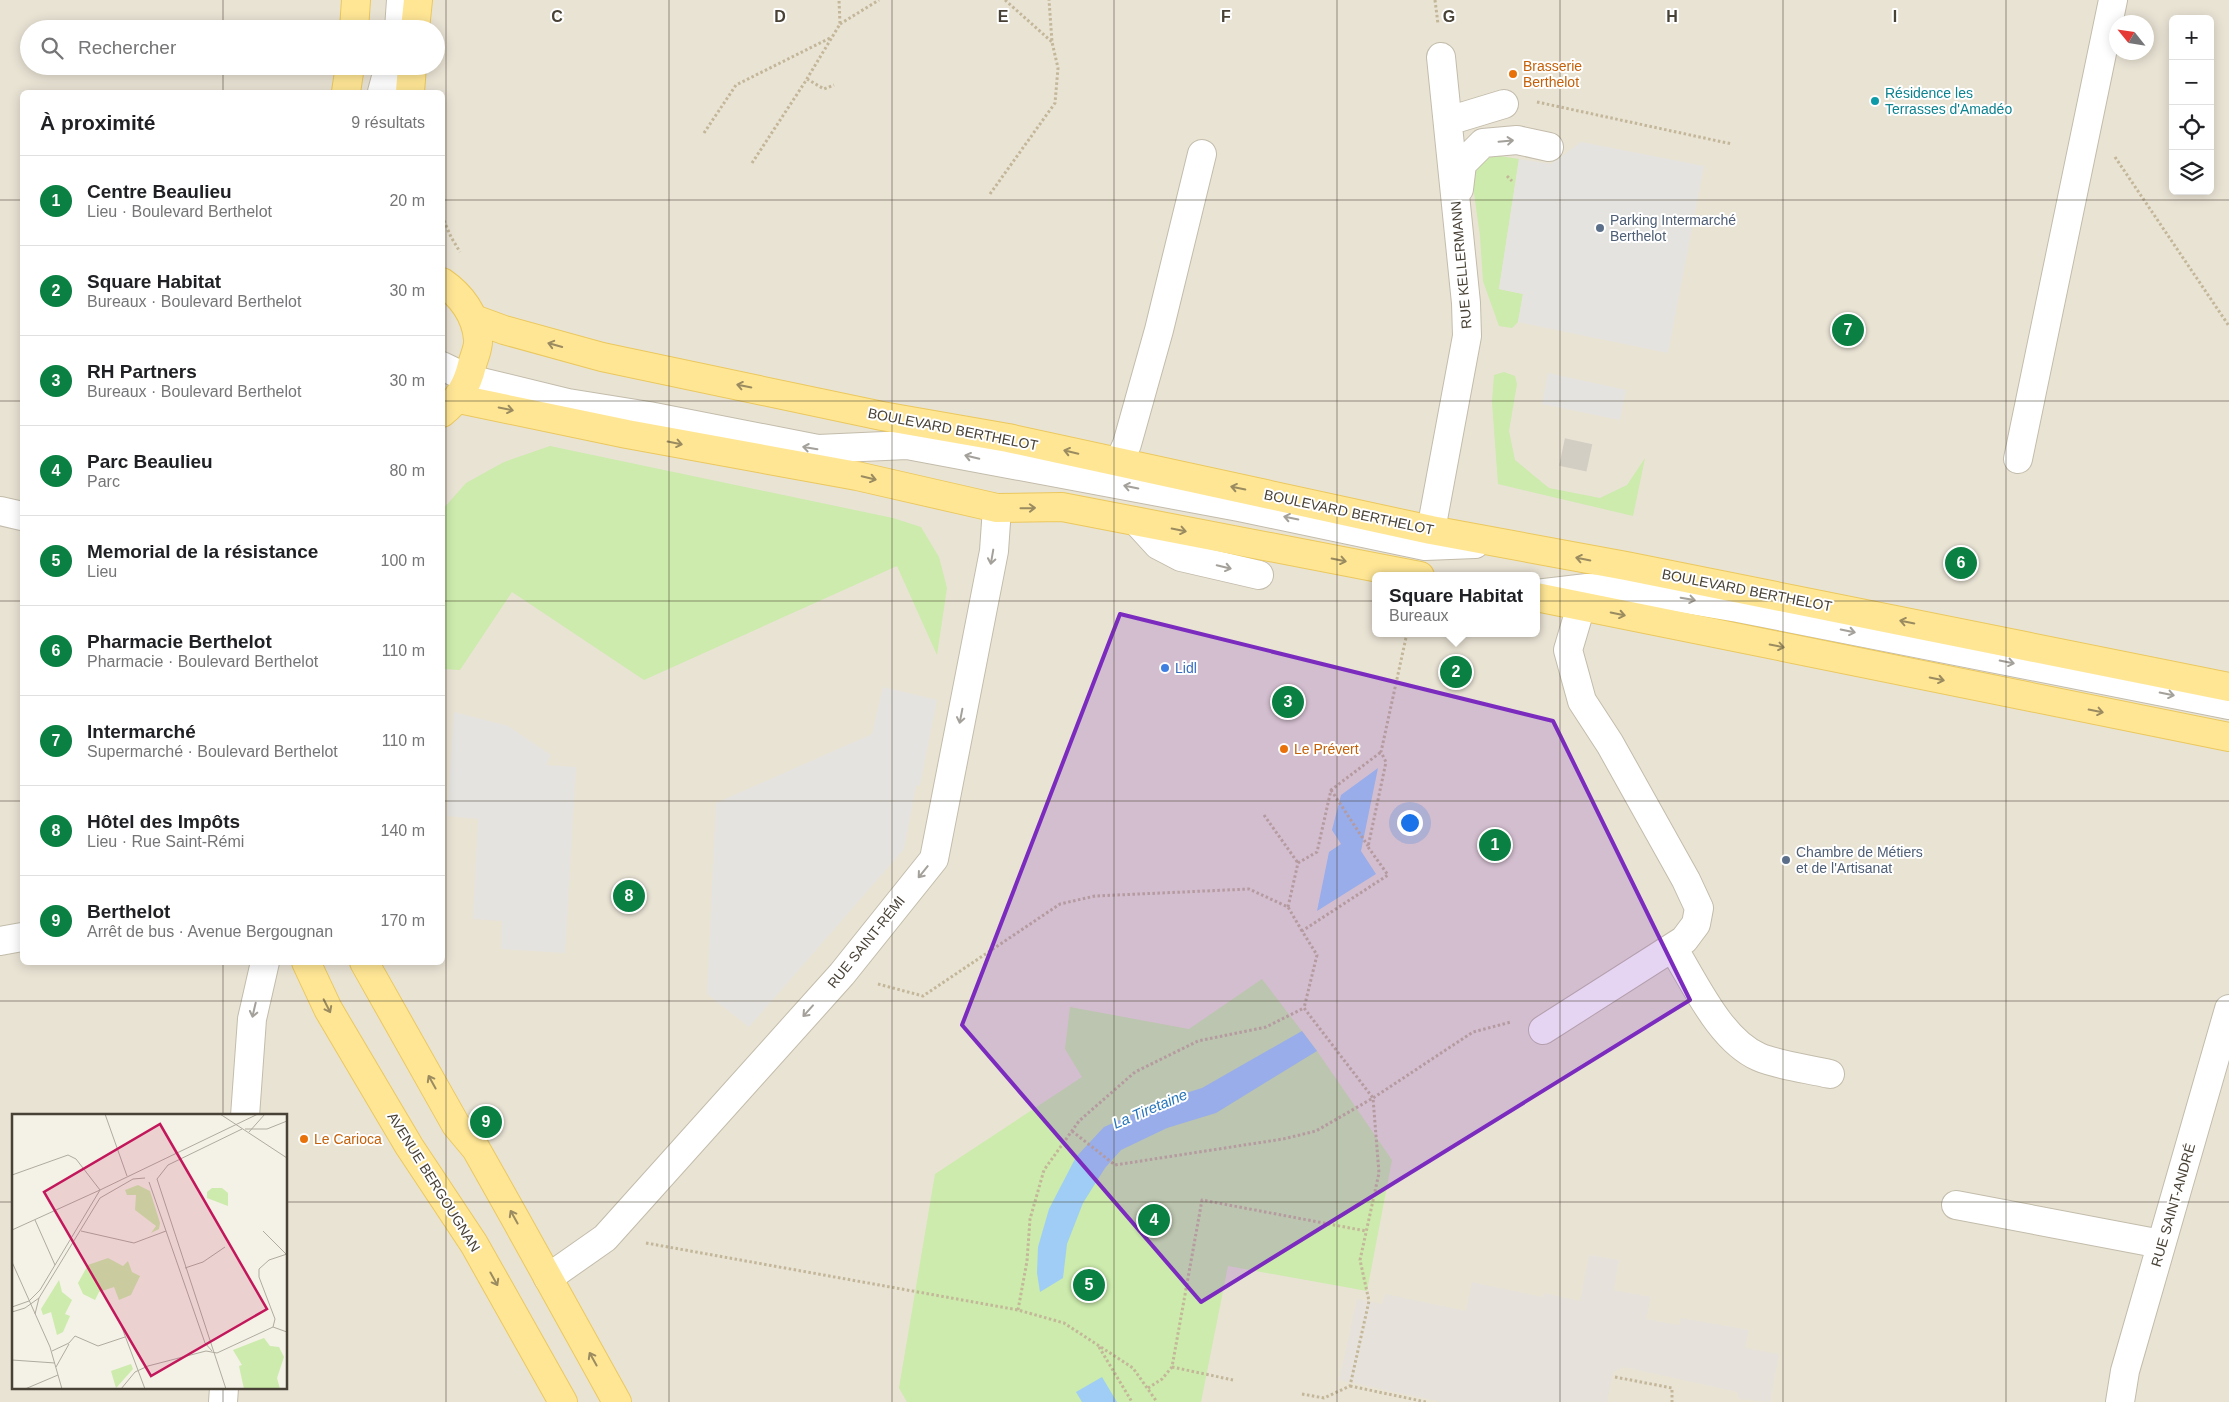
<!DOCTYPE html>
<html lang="fr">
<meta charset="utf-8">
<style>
:root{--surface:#fff;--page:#f2f2f2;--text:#202124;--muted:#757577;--line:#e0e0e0;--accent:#0b8043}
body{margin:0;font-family:Arial,sans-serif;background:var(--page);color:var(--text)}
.controls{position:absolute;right:15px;top:15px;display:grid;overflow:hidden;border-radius:8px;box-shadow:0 2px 12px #0003}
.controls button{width:45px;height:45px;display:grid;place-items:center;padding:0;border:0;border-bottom:1px solid var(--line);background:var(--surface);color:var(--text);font:25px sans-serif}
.compass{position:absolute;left:2109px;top:15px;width:45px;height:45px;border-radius:50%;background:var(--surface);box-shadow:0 2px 12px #0003;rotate:300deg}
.you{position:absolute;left:1409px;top:822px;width:18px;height:18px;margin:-12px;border:4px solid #fff;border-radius:50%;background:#1a73e8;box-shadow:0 0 0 8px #1a73e833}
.badge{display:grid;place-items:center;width:32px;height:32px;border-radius:50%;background:var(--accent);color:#fff;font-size:16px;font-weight:700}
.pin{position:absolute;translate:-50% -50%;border:2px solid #fff;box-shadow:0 1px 5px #0006}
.popup{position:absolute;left:1372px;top:572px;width:168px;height:65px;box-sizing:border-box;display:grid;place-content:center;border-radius:8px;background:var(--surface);filter:drop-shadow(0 1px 4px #0005);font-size:16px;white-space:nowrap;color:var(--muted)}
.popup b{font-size:19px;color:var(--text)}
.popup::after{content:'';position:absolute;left:50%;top:100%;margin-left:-10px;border:10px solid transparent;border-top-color:var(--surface)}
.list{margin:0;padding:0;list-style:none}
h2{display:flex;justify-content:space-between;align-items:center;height:65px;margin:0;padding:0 20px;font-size:21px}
h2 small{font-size:16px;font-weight:400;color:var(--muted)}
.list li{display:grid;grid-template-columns:32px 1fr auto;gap:15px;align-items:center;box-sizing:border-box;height:90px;padding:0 20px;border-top:1px solid var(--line)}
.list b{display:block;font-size:19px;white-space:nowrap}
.list p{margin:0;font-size:16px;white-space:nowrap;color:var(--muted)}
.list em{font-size:16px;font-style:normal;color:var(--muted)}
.icon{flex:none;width:28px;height:28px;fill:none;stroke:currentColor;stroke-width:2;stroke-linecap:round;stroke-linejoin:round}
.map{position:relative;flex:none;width:2229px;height:1402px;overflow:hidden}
.search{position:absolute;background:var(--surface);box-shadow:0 2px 12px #0003;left:20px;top:20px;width:425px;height:55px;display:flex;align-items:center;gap:12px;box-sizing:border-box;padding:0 18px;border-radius:28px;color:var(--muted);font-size:19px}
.panel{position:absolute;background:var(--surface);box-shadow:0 2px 12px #0003;left:20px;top:90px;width:425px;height:875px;border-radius:8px}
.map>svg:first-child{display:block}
.residential{fill:#e9e3d4;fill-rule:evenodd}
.industrial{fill:#e6e2db}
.green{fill:#ccebac}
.parking{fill:#e5e3df}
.water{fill:#9fcdf5}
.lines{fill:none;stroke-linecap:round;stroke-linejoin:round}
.minor-tunnel{stroke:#d2cec3;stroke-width:28;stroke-dasharray:28 14;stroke-linecap:butt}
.minor-casing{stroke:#c3bcab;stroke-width:30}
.major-casing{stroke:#ebc85d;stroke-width:30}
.path{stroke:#c3b699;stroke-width:3;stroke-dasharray:2.5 2.5;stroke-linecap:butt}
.minor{stroke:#fff;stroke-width:28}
.major{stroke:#ffe695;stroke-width:28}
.oneway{stroke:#a4a09a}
.oneway2{stroke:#9a8b60}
.marked{fill:#7b2cbf;fill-opacity:0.2;stroke:#7b2cbf;stroke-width:4;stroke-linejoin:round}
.grid{fill:none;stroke:#484135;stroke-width:1;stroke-opacity:0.55}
.food-dot{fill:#e8710a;stroke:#fff;stroke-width:2}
.culture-dot{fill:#0f9aa8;stroke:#fff;stroke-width:2}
.service-dot{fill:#5c6f8a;stroke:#fff;stroke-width:2}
.shop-dot{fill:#3f7fe0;stroke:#fff;stroke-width:2}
.labels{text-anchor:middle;stroke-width:4;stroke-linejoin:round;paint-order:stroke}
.food-label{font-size:14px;fill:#c56008;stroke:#fff;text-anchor:start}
.culture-label{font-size:14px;fill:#0d838f;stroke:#fff;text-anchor:start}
.service-label{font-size:14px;fill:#4e5e75;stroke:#fff;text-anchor:start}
.street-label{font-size:14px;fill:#484135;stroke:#fff}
.shop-label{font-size:14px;fill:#366cbe;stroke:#fff;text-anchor:start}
.water-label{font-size:15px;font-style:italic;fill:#2775bb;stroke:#fff}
.inset-road{fill:none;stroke:#afab9f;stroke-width:1}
.view{fill:#c2185b;fill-opacity:0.15;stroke:#c2185b;stroke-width:2.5}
.inset-edge{fill:none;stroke:#484135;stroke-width:2.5}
.grid-label{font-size:16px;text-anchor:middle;font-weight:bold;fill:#484135;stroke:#fff;stroke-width:4;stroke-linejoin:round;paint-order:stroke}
</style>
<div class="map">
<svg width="2229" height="1402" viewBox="0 0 2229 1402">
<rect width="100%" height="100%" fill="#f4f1e6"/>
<!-- residential -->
<path class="residential" d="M 0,0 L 2229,0 L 2229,1402 L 0,1402 ZM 2173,19 L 2210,19 L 2210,191 L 2173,191 ZM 2116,22 L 2146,22 L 2146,52 L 2116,52 ZM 29,29 L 436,29 L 436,66 L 29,66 ZM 22,92 L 442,92 L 442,962 L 22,962 ZM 1376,576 L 1536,576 L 1536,633 L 1376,633 ZM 14,1116 L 286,1116 L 286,1388 L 14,1388 Z"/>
<!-- industrial -->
<path class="industrial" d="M 1589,1255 L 1619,1260 L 1614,1290 L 1651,1297 L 1646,1319 L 1679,1325 L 1681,1318 L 1749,1330 L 1745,1348 L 1779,1354 L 1770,1402 L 1739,1399 L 1737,1392 L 1624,1367 L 1613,1372 L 1607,1402 L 1442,1402 L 1339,1380 L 1357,1299 L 1382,1304 L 1385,1294 L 1466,1311 L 1472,1282 L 1543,1297 L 1544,1293 L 1580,1301 Z"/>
<!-- green -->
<path class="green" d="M 1493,155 L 1519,159 L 1499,289 L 1523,294 L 1518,322 L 1512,328 L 1499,326 L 1483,281 L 1480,236 L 1473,186 L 1476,166 Z
M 1504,372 L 1515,376 L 1517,384 L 1509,431 L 1515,460 L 1549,488 L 1600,498 L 1627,485 L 1645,458 L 1633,516 L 1498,484 L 1492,402 L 1494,375 Z
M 550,446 L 893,518 L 921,527 L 939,557 L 947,588 L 937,655 L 897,566 L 644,680 L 512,592 L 460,670 L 443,669 L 443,509 L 466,483 L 504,462 Z
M 1262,979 L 1317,1051 L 1392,1160 L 1367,1291 L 1228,1266 L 1201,1402 L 907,1402 L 899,1388 L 935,1174 L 1082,1077 L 1065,1049 L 1070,1007 L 1189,1029 Z"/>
<!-- parking -->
<path class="parking" d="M 1581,142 L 1704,166 L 1668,353 L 1518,322 L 1523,294 L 1499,289 L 1519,159 L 1551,164 Z
M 1548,373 L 1626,390 L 1620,420 L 1542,404 Z
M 883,687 L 937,700 L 920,785 L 916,786 L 904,849 L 749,1027 L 707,994 L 716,803 L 872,734 Z
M 454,712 L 508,726 L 551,755 L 546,765 L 576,767 L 565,953 L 501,949 L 502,921 L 473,919 L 478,819 L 447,816 Z"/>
<!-- water -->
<path class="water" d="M 1378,768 L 1361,851 L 1376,874 L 1317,911 L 1329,852 L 1341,844 L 1332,830 L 1341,795 Z
M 1302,1031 L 1317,1051 L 1216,1113 L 1167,1128 L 1121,1150 L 1105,1168 L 1083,1203 L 1067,1244 L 1063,1278 L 1040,1292 L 1037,1273 L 1038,1247 L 1049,1209 L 1076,1157 L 1104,1127 L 1170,1098 L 1202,1088 Z
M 1102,1377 L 1117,1402 L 1082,1402 L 1076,1392 Z"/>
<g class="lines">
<!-- minor-tunnel -->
<path class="minor-tunnel" d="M 1562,452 L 1590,458"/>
<defs>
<path id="minor" d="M 399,29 L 401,0
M 382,92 L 389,66
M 1448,121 L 1504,104
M 1459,189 L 1462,164 L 1483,143 L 1517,140 L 1549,147
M 442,366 L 469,379 L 568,403 L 649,416 L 818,449 L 907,445 L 1239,507 L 1425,546 L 1475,544
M 2018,459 L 2113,0
M 1119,462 L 1127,444 L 1159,330 L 1202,154
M 0,511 L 22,516
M 1137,522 L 1158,545 L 1181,557 L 1259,575
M 1431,530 L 1467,336 L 1466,303 L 1441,57
M 1536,594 L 1587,588 L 1626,589 L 1738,608 L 2229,705
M 0,941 L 22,937
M 1673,948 C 1695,983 1720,1040 1759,1057 C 1777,1065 1809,1069 1830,1074
M 1543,1030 L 1684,940 L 1696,924 L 1699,908 L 1686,880 L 1610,744 L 1582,701 L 1568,650 L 1581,606
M 245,1116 L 252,1019 L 265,962
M 1956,1205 L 2161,1244
M 548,1278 L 605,1238 L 842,974 L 934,859 L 994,551 L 997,508
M 223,1402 L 224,1388
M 2120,1402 L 2125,1371 L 2229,1009"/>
<path id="major" d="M 354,29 L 356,0
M 415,29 L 418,0
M 346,92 L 350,66
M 410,92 L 412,66
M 442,282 C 461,295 476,315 478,339 C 479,347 474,357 472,365 C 467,386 459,399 442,413
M 474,319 L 504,330 L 602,357 L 882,416 L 1008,438 L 1431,530 L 1626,566 L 2229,687
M 459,399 L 627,434 L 857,476 L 997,508 L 1062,507 L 1420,576
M 1536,597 L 2229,737
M 306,962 L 328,1009 L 409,1146 L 474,1244 L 563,1402
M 364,962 L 456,1125 L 476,1149 L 516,1220 L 617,1402"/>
</defs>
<!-- minor casing -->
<use href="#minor" class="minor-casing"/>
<!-- major casing -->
<use href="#major" class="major-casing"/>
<!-- path -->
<path class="path" d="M 1005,0 L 1052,42
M 1435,0 L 1438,24
M 840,24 L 879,0
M 807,79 L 824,89 L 834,85
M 1537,102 L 1732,144
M 704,133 L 736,85 L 832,37
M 2115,157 L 2229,326
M 752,163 L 805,82 L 840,24 L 839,0
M 1507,176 L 1512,181
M 990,194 L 1055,103 L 1058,68 L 1052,42 L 1049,0
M 442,216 L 451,237 L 460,252
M 1331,790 L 1368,846
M 1264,815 L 1298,863
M 1288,907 L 1298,863 L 1317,852 L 1331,790 L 1381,752
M 878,984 L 923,996 L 1060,904 L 1095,896 L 1249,889 L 1288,907 L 1302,931
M 1072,1131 L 1115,1165 L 1283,1139 L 1316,1131 L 1373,1098 L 1473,1032 L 1511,1022
M 646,1243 L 1018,1310 L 1064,1323 L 1133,1368 L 1157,1402
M 1018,1310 L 1027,1261 L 1030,1219 L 1044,1170 L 1079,1121 L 1135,1072 L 1198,1041 L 1266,1027 L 1304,1008
M 1099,1347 L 1132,1402
M 1172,1367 L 1233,1380
M 1615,1377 L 1672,1388 L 1672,1402
M 1350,1386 L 1426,1402
M 1148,1388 L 1162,1379 L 1172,1367 L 1202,1200 L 1366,1231
M 1302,1394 L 1324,1398 L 1350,1386 L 1369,1301 L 1360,1260 L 1379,1173 L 1373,1098 L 1304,1008 L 1317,955 L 1302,931 L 1388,875 L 1368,847 L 1386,762 L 1381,752 L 1407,633"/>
<!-- minor -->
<use href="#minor" class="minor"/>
<!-- major -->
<use href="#major" class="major"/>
</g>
<!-- one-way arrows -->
<defs><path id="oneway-shaft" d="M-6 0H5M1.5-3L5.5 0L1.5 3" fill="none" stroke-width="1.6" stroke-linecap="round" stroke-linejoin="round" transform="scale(1.25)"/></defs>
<g class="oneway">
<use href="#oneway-shaft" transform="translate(1506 141) rotate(-5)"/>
<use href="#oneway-shaft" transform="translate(810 448) rotate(-171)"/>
<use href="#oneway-shaft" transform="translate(972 457) rotate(-167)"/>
<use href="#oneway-shaft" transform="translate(1131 487) rotate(-169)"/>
<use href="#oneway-shaft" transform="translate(1291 518) rotate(-168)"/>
<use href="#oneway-shaft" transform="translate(992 557) rotate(100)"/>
<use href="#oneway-shaft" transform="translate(1224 567) rotate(13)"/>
<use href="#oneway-shaft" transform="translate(1688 599) rotate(10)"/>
<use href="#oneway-shaft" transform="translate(1848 631) rotate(12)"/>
<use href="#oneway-shaft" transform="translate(2007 662) rotate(11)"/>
<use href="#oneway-shaft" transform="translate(2167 694) rotate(11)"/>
<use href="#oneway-shaft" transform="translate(961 716) rotate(101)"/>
<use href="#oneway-shaft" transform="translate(923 872) rotate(129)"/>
<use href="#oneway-shaft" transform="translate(254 1010) rotate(103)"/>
<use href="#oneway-shaft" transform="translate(808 1011) rotate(132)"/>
</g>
<g class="oneway2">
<use href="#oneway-shaft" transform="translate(555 345) rotate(-164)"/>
<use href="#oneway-shaft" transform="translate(744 386) rotate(-169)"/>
<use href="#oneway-shaft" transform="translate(506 409) rotate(12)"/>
<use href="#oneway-shaft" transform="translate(675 443) rotate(11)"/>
<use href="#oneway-shaft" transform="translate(1071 452) rotate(-167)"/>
<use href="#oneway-shaft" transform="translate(869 478) rotate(13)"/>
<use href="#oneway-shaft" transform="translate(1238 488) rotate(-168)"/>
<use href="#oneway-shaft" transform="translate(1028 508) rotate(-1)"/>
<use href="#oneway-shaft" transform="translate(1179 530) rotate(11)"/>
<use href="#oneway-shaft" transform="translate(1583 559) rotate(-169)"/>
<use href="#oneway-shaft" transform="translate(1339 560) rotate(11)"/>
<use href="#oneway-shaft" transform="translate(1618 614) rotate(12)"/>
<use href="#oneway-shaft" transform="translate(1907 622) rotate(-169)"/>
<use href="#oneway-shaft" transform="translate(1777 646) rotate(11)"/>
<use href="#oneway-shaft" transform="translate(1937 679) rotate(12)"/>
<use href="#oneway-shaft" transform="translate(2096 711) rotate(11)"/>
<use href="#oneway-shaft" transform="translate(327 1006) rotate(63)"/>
<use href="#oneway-shaft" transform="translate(432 1082) rotate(-119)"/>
<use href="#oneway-shaft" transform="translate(514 1217) rotate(-119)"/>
<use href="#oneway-shaft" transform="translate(494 1279) rotate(61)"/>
<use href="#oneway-shaft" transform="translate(593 1359) rotate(-119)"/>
</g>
<!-- marked area -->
<path class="marked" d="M 1120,614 L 1553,721 L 1690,1000 L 1201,1302 L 962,1025 Z"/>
<!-- grid -->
<path class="grid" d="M 223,0 L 223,29M 446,0 L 446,1402M 669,0 L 669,1402M 892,0 L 892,1402M 1114,0 L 1114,1402M 1337,0 L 1337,1402M 1560,0 L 1560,1402M 1783,0 L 1783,1402M 2006,0 L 2006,1402M 223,66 L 223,92M 0,200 L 22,200M 442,200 L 2229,200M 0,401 L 22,401M 442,401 L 2229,401M 0,601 L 22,601M 442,601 L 2229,601M 0,801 L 22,801M 442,801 L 2229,801M 223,962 L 223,1116M 0,1001 L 2229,1001M 0,1202 L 14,1202M 286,1202 L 2229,1202M 223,1388 L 223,1402"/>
<!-- markers -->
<g class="food-dot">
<circle cx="1513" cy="74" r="5"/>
<circle cx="1284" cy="749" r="5"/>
<circle cx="304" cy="1139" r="5"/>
</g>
<circle class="culture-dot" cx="1875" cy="101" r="5"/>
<g class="service-dot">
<circle cx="1600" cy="228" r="5"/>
<circle cx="1786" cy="860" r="5"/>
</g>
<circle class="shop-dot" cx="1165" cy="668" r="5"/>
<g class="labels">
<!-- food labels -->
<g class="food-label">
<text x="1523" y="71">Brasserie<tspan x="1523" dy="16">Berthelot</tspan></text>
<text x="1294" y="754">Le Prévert</text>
<text x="314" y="1144">Le Carioca</text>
</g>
<!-- culture labels -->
<g class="culture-label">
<text x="1885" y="98">Résidence les<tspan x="1885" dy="16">Terrasses d'Amadéo</tspan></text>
</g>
<!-- service labels -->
<g class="service-label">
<text x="1610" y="225">Parking Intermarché<tspan x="1610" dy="16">Berthelot</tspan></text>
<text x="1796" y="857">Chambre de Métiers<tspan x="1796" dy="16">et de l'Artisanat</tspan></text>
</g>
<!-- street labels -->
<g class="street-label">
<text transform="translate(1461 265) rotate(-95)" y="5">RUE KELLERMANN</text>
<text transform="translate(953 429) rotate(11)" y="5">BOULEVARD BERTHELOT</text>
<text transform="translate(1349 512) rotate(12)" y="5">BOULEVARD BERTHELOT</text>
<text transform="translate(1747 590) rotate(11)" y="5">BOULEVARD BERTHELOT</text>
<text transform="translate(866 942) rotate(-51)" y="5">RUE SAINT-RÉMI</text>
<text transform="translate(434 1182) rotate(58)" y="5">AVENUE BERGOUGNAN</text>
<text transform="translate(2173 1205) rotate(-74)" y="5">RUE SAINT-ANDRÉ</text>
</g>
<!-- shop labels -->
<g class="shop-label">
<text x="1175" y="673">Lidl</text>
</g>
<!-- water labels -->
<g class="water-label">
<text transform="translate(1150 1109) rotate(-23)" y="5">La Tiretaine</text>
</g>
</g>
<!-- overview -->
<g transform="translate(12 1114)">
<rect width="275" height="275" fill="#f4f1e6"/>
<path d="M 126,71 L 138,77 L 148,109 L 147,115 L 139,119 L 144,112 L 123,96 L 124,81 L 115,81 L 113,76 ZM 200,74 L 210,74 L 216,79 L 216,92 L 195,84 L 195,78 ZM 96,144 L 111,152 L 116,147 L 120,158 L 128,162 L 119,181 L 107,186 L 102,173 L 87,178 L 83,186 L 71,180 L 66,169 L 76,151 ZM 47,166 L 50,178 L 60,186 L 53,200 L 58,202 L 51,218 L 45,221 L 39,198 L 31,201 L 29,195 ZM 252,224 L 258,232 L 267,233 L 272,243 L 265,264 L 268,275 L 232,275 L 227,252 L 230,251 L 221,236 ZM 119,250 L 121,255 L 104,274 L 99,257 Z" fill="#ccebac"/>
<path class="inset-road" d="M 93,0 L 115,62M 208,0 L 275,44M 233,15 L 255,15 L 275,7M 237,18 L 253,0M 0,61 L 56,41 L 64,45 L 88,76 L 0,116M 137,68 L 193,229 L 200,237M 23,106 L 43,151M 69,117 L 122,129 L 154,117M 251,117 L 274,140M 0,148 L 38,233 L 50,275M 173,154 L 191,148 L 213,133M 0,193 L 17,187 L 28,176 L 88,76 L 246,0M 0,198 L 13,194 L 27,184 L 88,84 L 121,65 L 133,64M 23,200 L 27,184M 109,211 L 133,275M 261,213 L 263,205 L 247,163 L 247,155 L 257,146 L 275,140M 40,237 L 57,229 L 63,222 L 86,232 L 113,223M 0,246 L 43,249M 44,253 L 57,230M 13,275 L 46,261M 109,275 L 123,258 L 136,252 L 194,237 L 205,239 L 261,213 L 275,218M 214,275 L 145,65 L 156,51 L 230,15"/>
<path class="view" d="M 148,10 L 255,195 L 139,262 L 32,78 Z"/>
<rect width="275" height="275" class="inset-edge"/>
</g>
<g class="grid-label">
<text x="557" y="22">C</text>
<text x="780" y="22">D</text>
<text x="1003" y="22">E</text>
<text x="1226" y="22">F</text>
<text x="1449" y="22">G</text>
<text x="1672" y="22">H</text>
<text x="1895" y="22">I</text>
</g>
</svg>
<div class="controls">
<button>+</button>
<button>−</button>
<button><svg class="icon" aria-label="locate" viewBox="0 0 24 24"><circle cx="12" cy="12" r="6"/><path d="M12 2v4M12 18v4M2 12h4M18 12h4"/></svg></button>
<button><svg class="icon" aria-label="layers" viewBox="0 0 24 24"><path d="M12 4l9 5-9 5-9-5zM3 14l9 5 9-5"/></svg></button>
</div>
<svg class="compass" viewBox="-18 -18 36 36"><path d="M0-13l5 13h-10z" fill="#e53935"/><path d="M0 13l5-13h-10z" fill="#757577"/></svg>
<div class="you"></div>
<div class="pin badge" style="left:1495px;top:845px">1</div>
<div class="pin badge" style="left:1456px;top:672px">2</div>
<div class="popup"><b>Square Habitat</b>Bureaux</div>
<div class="pin badge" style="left:1288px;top:702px">3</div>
<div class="pin badge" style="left:1154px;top:1220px">4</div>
<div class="pin badge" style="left:1089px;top:1285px">5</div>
<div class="pin badge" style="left:1961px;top:563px">6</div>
<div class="pin badge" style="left:1848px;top:330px">7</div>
<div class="pin badge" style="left:629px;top:896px">8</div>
<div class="pin badge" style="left:486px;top:1122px">9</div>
<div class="search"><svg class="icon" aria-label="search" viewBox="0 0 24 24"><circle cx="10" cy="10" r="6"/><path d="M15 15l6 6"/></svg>Rechercher</div>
<section class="panel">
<h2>À proximité<small>9 résultats</small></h2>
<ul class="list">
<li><span class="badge">1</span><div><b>Centre Beaulieu</b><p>Lieu · Boulevard Berthelot</p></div><em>20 m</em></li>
<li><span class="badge">2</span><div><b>Square Habitat</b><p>Bureaux · Boulevard Berthelot</p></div><em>30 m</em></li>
<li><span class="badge">3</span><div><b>RH Partners</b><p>Bureaux · Boulevard Berthelot</p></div><em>30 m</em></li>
<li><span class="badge">4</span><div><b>Parc Beaulieu</b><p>Parc</p></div><em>80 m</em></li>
<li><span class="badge">5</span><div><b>Memorial de la résistance</b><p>Lieu</p></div><em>100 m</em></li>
<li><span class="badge">6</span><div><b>Pharmacie Berthelot</b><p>Pharmacie · Boulevard Berthelot</p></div><em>110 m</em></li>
<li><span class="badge">7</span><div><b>Intermarché</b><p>Supermarché · Boulevard Berthelot</p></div><em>110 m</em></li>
<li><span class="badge">8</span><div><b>Hôtel des Impôts</b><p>Lieu · Rue Saint-Rémi</p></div><em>140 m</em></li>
<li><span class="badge">9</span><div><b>Berthelot</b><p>Arrêt de bus · Avenue Bergougnan</p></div><em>170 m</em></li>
</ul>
</section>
</div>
